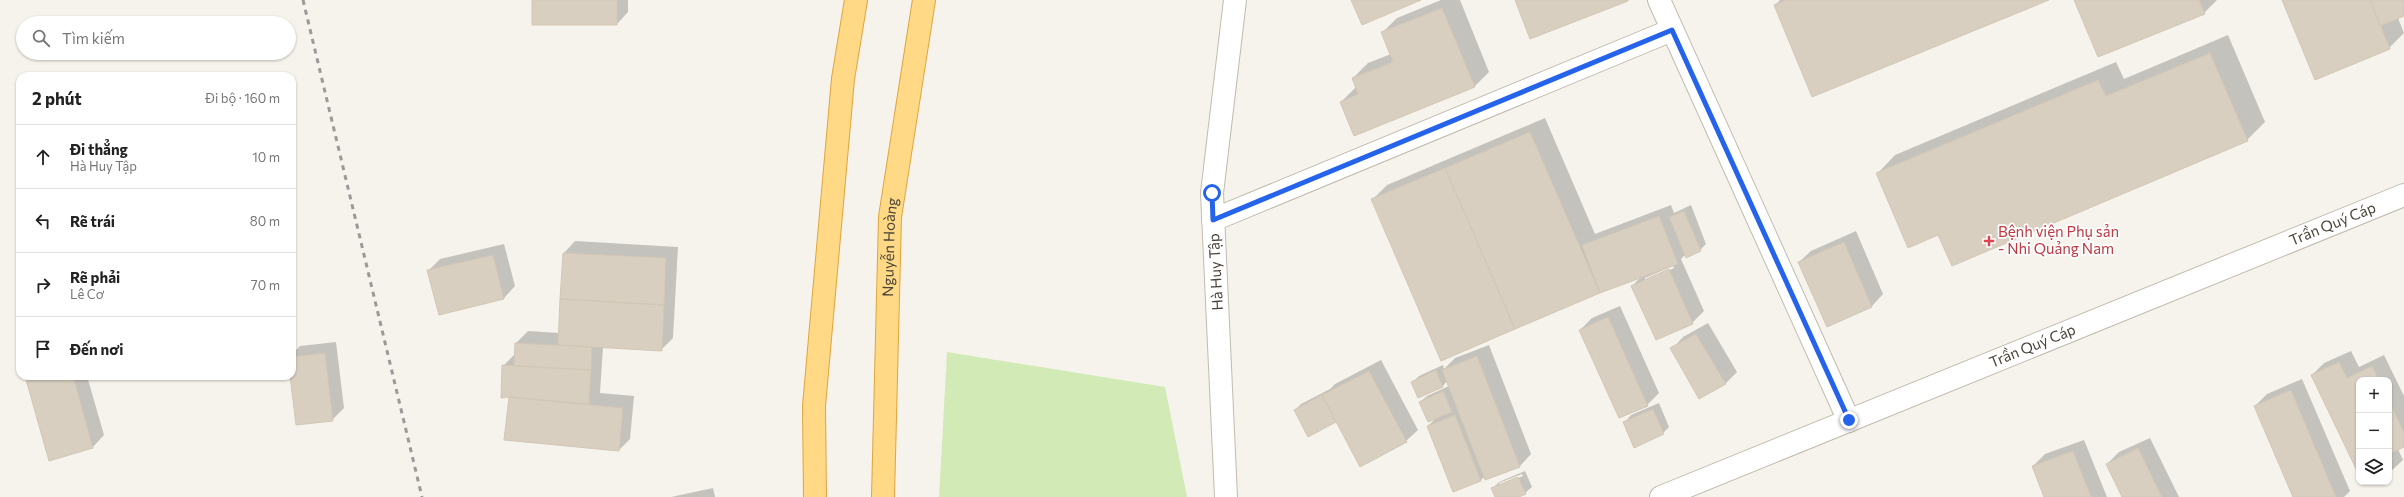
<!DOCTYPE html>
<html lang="vi">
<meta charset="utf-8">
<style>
:root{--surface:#fff;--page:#f6f6f6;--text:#222;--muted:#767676;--line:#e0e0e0}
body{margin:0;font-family:Commissioner,sans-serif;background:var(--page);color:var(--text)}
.controls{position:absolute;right:12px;bottom:12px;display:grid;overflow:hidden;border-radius:8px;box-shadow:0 1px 3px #0004}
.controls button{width:36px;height:36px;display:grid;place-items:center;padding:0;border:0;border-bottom:1px solid var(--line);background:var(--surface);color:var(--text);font:20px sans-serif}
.stop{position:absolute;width:12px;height:12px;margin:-9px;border:3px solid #2563eb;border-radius:50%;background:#fff}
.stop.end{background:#2563eb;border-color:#fff;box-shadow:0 1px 4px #0008}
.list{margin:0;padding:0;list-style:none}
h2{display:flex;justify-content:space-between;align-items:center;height:52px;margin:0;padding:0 16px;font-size:17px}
h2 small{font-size:13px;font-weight:400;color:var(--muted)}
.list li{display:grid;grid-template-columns:26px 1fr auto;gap:12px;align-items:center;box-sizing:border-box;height:64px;padding:0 16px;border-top:1px solid var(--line)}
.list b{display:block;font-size:15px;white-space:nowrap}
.list p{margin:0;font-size:13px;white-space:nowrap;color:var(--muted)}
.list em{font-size:13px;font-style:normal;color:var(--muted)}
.icon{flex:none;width:22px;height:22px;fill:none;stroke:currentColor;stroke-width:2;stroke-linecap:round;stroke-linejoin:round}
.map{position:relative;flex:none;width:2404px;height:497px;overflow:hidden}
.search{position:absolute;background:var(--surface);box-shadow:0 1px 3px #0004;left:16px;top:16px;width:280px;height:44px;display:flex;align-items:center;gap:10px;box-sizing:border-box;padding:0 14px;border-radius:22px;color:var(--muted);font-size:15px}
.panel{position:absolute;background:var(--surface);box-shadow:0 1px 3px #0004;left:16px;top:72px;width:280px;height:308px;border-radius:12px}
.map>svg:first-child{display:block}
.green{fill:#d2eab5}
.shadow{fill:#0003;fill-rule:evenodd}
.building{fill:#d8cfc1;stroke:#d3c7b4}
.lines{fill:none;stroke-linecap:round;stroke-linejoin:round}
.minor-casing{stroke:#c2bbae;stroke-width:24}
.trunk-casing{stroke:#e0a43c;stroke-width:24}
.minor{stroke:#fff;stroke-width:22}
.trunk{stroke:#ffd985;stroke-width:22}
.rail{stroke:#9a9a9a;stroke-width:3;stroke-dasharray:5 5;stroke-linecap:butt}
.route{stroke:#2563eb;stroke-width:5}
.health-dot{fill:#e0444e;stroke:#fff;stroke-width:1.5}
.labels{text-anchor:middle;stroke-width:3.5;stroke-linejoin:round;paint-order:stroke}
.street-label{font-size:15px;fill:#4b4439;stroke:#fff}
.health-label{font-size:15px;fill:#be3a42;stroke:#fff;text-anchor:start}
</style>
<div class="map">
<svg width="2404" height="497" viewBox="0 0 2404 497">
<rect width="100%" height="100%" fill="#f6f3ec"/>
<!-- green -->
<path class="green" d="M 947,352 L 1165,387 L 1187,497 L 939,497 Z"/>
<!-- shadow -->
<path class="shadow" d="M 533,0 L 628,0 L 628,12 L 617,24 Z
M 1441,0 L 1460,0 L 1489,72 L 1474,87 L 1341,102 L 1356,87 L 1353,78 L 1368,63 L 1391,54 L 1382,33 L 1397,18 Z
M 1780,0 L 2047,0 L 1775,5 Z
M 2075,0 L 2217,0 L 2204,13 Z
M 2283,0 L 2404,0 L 2404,15 L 2398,18 L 2404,33 L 2389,48 Z
M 2228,35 L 2265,122 L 2247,140 L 1939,234 L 1877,174 L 1895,155 L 2116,62 L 2124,79 Z
M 1545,118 L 1595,234 L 1671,205 L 1674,213 L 1691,205 L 1706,244 L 1700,250 L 1685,255 L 1681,259 L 1704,311 L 1692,323 L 1632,286 L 1642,276 L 1599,292 L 1372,200 L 1387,185 ZM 1673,266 L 1674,268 L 1645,281 L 1645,278 Z
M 1856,231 L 1883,294 L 1872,306 L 1827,326 L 1799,262 L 1811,251 Z
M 575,241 L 678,247 L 673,338 L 661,350 L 603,347 L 600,393 L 634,396 L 630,439 L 619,450 L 506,440 L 510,396 L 503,366 L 515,354 L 516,343 L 528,331 L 559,333 L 564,253 Z
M 504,244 L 515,286 L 504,298 L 428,271 L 440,259 Z
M 1620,306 L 1659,393 L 1647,405 L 1619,417 L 1580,330 L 1592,318 Z
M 1708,323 L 1737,372 L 1725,384 L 1672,349 L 1683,337 Z
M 336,342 L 344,408 L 332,420 L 291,376 L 292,354 L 300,346 Z
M 1489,345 L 1531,454 L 1520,466 L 1485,479 L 1484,477 L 1481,480 L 1428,426 L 1436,418 L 1420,402 L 1427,396 L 1449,386 L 1447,381 L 1443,386 L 1413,382 L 1419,376 L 1443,365 L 1444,369 L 1455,358 Z
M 2351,351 L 2359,367 L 2384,355 L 2404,396 L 2404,446 L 2398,449 L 2403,460 L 2389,473 L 2389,380 L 2359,380 L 2359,473 L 2312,375 L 2324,363 Z
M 1381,360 L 1418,430 L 1406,441 L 1337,421 L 1309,436 L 1295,410 L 1301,404 L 1330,389 L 1335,384 Z
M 27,376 L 87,376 L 104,435 L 93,447 Z
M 2302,379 L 2350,491 L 2344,497 L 2294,497 L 2255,406 L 2267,394 Z
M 1659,403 L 1669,427 L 1663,433 L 1625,422 L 1631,415 Z
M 2150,438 L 2179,497 L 2123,497 L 2107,464 L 2119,452 Z
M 2084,440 L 2107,497 L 2045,497 L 2033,466 L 2045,454 Z
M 1525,471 L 1532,487 L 1525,493 L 1516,497 L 1496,497 L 1493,488 L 1499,482 ZM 1522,474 L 1523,476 L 1499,486 L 1499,483 Z
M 713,488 L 715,497 L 671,497 Z"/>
<!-- building -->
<path class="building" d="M 532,0 L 617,0 L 617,25 L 532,25 Z
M 1351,0 L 1421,0 L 1362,25 Z
M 1515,0 L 1628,0 L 1628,1 L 1530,39 Z
M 1786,0 L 2049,0 L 1812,97 L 1774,5 Z
M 2074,0 L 2199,0 L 2205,14 L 2098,57 Z
M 2282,0 L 2370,0 L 2390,49 L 2315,80 Z
M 2370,0 L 2404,0 L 2404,16 L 2380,26 Z
M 1442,8 L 1475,87 L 1354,136 L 1340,102 L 1358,94 L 1352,78 L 1393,62 L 1381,32 Z
M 2210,53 L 2248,141 L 1952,266 L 1938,235 L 1908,248 L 1876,173 L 2098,80 L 2106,96 Z
M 1530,132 L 1600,293 L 1515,329 L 1445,168 Z
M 1445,168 L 1515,329 L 1441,361 L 1371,199 Z
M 1684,211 L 1701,251 L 1686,258 L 1669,217 Z
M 1659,216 L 1678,264 L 1600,293 L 1582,245 Z
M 1844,242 L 1872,307 L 1827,327 L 1798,262 Z
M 563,253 L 666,258 L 664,305 L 560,299 Z
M 493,255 L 504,299 L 439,315 L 427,270 Z
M 1669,269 L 1693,324 L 1656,340 L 1631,286 Z
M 560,299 L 664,305 L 662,351 L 558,345 Z
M 1608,317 L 1648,406 L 1619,418 L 1579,330 Z
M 1696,334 L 1726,384 L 1699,399 L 1670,348 Z
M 515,343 L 592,347 L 591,370 L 514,366 Z
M 325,353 L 333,421 L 296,425 L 290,376 L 292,376 L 292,357 Z
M 1477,356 L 1520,467 L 1485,480 L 1442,370 Z
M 2339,362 L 2347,378 L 2372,366 L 2379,380 L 2359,380 L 2359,475 L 2311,375 Z
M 502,365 L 591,370 L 589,404 L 509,397 L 501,398 Z
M 1436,370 L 1443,387 L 1418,398 L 1411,382 Z
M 1369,371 L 1407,442 L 1360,467 L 1322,395 Z
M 25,376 L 73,376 L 93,448 L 49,461 Z
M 2291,390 L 2336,497 L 2293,497 L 2254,406 Z
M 1443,391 L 1452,412 L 1428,422 L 1419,402 Z
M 1322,395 L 1336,422 L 1308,437 L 1294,410 Z
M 509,397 L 623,408 L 619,451 L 504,440 Z
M 2389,401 L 2404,432 L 2404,447 L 2389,454 Z
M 1653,409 L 1664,434 L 1634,448 L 1623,422 Z
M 1455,415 L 1481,481 L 1453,492 L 1427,426 Z
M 2138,448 L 2162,497 L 2122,497 L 2106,464 Z
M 2073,451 L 2091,497 L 2044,497 L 2032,466 Z
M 1518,477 L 1526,494 L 1519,497 L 1495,497 L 1491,488 Z
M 2362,482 L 2371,482 L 2364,485 Z"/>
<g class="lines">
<defs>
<g id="minor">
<path d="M 1659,0 L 1849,421"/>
<path d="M 1213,220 L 1672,30"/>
<path d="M 1226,497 L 1212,193 L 1235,0"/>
<path id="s1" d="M 1661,497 L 2404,195"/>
</g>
<g id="trunk">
<path d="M 815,497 L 814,406 L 843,79 L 856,0"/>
<path id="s2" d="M 883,497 L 890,217 L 924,0"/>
</g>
</defs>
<!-- minor casing -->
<use href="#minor" class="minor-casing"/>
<!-- trunk casing -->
<use href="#trunk" class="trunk-casing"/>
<!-- minor -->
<use href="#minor" class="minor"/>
<!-- trunk -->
<use href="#trunk" class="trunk"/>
<!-- rail -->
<path class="rail" d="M 303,0 L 422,497"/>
</g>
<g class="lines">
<!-- route -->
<path class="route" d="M 1212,193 L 1213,220 L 1672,30 L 1849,420"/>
</g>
<!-- markers -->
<path class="health-dot" d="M1987 235h4v4h4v4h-4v4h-4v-4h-4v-4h4z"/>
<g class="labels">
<!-- street labels -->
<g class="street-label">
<text dy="5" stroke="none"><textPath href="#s1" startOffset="725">Trần Quý Cáp</textPath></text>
<text dy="5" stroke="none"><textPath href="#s2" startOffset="250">Nguyễn Hoàng</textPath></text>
<text transform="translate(1216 272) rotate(-93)" y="5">Hà Huy Tập</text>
<text dy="5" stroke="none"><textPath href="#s1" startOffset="401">Trần Quý Cáp</textPath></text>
</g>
<!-- health labels -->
<g class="health-label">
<text x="1998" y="237">Bệnh viện Phụ sản<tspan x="1998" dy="17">- Nhi Quảng Nam</tspan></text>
</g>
</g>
</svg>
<div class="controls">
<button>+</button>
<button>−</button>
<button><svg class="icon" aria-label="layers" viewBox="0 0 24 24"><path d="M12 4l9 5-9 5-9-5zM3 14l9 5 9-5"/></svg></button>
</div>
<div class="stop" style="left:1212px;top:193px"></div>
<div class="stop end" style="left:1849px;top:420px"></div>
<div class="search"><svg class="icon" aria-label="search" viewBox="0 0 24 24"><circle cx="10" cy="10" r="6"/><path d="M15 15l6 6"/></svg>Tìm kiếm</div>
<section class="panel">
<h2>2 phút<small>Đi bộ · 160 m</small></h2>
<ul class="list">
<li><svg class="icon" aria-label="ahead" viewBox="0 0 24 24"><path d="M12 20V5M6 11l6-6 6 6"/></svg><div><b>Đi thẳng</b><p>Hà Huy Tập</p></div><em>10 m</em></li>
<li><svg class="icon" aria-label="left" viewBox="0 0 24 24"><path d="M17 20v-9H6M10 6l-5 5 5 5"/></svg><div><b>Rẽ trái</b></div><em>80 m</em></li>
<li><svg class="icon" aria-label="right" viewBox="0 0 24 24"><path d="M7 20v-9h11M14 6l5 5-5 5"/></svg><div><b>Rẽ phải</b><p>Lê Cơ</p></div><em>70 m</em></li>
<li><svg class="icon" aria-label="arrive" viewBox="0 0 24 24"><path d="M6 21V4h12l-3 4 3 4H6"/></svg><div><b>Đến nơi</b></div></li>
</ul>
</section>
</div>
